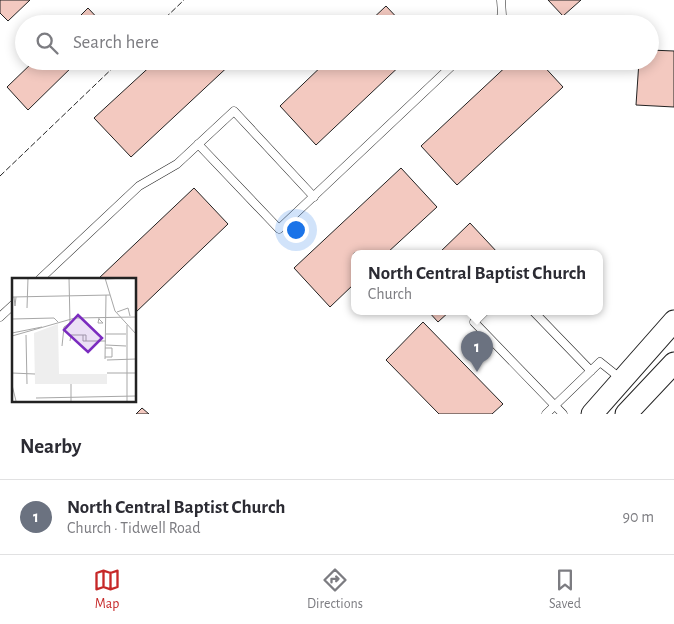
<!DOCTYPE html>
<meta charset="utf-8">
<style>
:root{--surface:#fff;--page:#f7f7f7;--text:#2b2b33;--muted:#7c7c81;--line:#e1e1e2;--accent:#c62828}
body{margin:0;font-family:"Alegreya Sans",sans-serif;background:var(--page);color:var(--text)}
.you{position:absolute;left:295px;top:229px;width:18px;height:18px;margin:-12px;border:4px solid #fff;border-radius:50%;background:#1a73e8;box-shadow:0 0 0 8px #1a73e833}
.badge{display:grid;place-items:center;width:32px;height:32px;border-radius:50%;background:var(--accent);color:#fff;font-size:16px;font-weight:700}
.pin{position:absolute;translate:-50% -41px;filter:drop-shadow(0 1px 2px #0008)}
.pin::after{content:'';position:absolute;top:26px;width:18px;height:15px;background:inherit;clip-path:polygon(0 0,100% 0,50% 100%)}
.popup{position:absolute;left:351px;top:250px;width:252px;height:65px;box-sizing:border-box;display:grid;place-content:center;border-radius:10px;background:var(--surface);filter:drop-shadow(0 1px 4px #0005);font-size:16px;white-space:nowrap;color:var(--muted)}
.popup b{font-size:19px;color:var(--text)}
.popup::after{content:'';position:absolute;left:50%;top:100%;margin-left:-10px;border:10px solid transparent;border-top-color:var(--surface)}
.list{margin:0;padding:0;list-style:none}
h2{display:flex;justify-content:space-between;align-items:center;height:65px;margin:0;padding:0 20px;font-size:21px}
h2 small{font-size:16px;font-weight:400;color:var(--muted)}
.list li{display:grid;grid-template-columns:32px 1fr auto;gap:15px;align-items:center;box-sizing:border-box;height:75px;padding:0 20px;border-top:1px solid var(--line)}
.list b{display:block;font-size:19px;white-space:nowrap}
.list p{margin:0;font-size:16px;white-space:nowrap;color:var(--muted)}
.list em{font-size:16px;font-style:normal;color:var(--muted)}
.icon{flex:none;width:28px;height:28px;fill:none;stroke:currentColor;stroke-width:2;stroke-linecap:round;stroke-linejoin:round}
.map{position:relative;flex:none;width:674px;height:414px;overflow:hidden}
.search{position:absolute;background:var(--surface);box-shadow:0 2px 12px #0003;left:15px;right:15px;top:15px;height:55px;display:flex;align-items:center;gap:12px;box-sizing:border-box;padding:0 18px;border-radius:28px;color:var(--muted);font-size:19px}
.sheet{height:140px;background:var(--surface)}
nav{display:flex;justify-content:space-around;align-items:center;box-sizing:border-box;height:70px;border-top:1px solid var(--line);background:var(--surface);font-size:14px;color:var(--muted)}
nav a{display:grid;justify-items:center;gap:2px}
nav .on{color:var(--accent)}
.map>svg:first-child{display:block}
.building{fill:#f3c9c0;stroke:#222}
.lines{fill:none;stroke-linecap:round;stroke-linejoin:round}
.lane-casing{stroke:#222;stroke-width:9}
.secondary-casing{stroke:#222;stroke-width:23}
.lane{stroke:#fff;stroke-width:8}
.secondary{stroke:#fff;stroke-width:21}
.fence{stroke:#222;stroke-width:1;stroke-dasharray:6 2.5;stroke-linecap:butt}
.inset-road{fill:none;stroke:#a7a7a7;stroke-width:1}
.view{fill:#7b2cbf;fill-opacity:0.15;stroke:#7b2cbf;stroke-width:2.5}
.inset-edge{fill:none;stroke:#222;stroke-width:2.5}
</style>
<div class="map">
<svg width="674" height="414" viewBox="0 0 674 414">
<rect width="100%" height="100%" fill="#fff"/>
<!-- building -->
<path class="building" d="M 0,0 L 30,0 L 8,21 L 0,13 Z
M 548,0 L 581,0 L 563,16 Z
M 386,6 L 403,24 L 367,24 Z
M 88,8 L 103,24 L 72,24 Z
M 202,19 L 206,24 L 197,24 Z
M 650,50 L 674,51 L 674,107 L 636,105 L 639,61 L 650,61 Z
M 34,61 L 78,61 L 28,110 L 7,87 Z
M 156,61 L 234,61 L 131,157 L 94,118 Z
M 327,61 L 405,61 L 316,145 L 280,106 Z
M 512,61 L 539,61 L 563,87 L 457,185 L 421,146 Z
M 401,168 L 437,207 L 387,253 L 354,253 L 354,284 L 330,307 L 294,268 Z
M 194,188 L 228,224 L 135,313 L 135,279 L 98,279 Z
M 470,223 L 498,253 L 439,253 Z
M 428,311 L 450,311 L 438,322 Z
M 423,322 L 503,404 L 492,414 L 439,414 L 386,360 Z
M 142,408 L 149,414 L 136,414 Z"/>
<g class="lines">
<defs>
<path id="lane" d="M 496,24 L 502,15 L 501,0
M 198,144 L 279,229 L 457,61
M 40,279 L 139,186 L 177,164 L 234,111 L 314,197
M 485,311 L 474,322 L 563,414
M 533,311 L 591,371
M 0,317 L 14,304
M 546,414 L 600,362 L 620,378"/>
<path id="secondary" d="M 592,414 L 674,321
M 626,414 L 674,363"/>
</defs>
<!-- lane casing -->
<use href="#lane" class="lane-casing"/>
<!-- secondary casing -->
<use href="#secondary" class="secondary-casing"/>
<!-- lane -->
<use href="#lane" class="lane"/>
<!-- secondary -->
<use href="#secondary" class="secondary"/>
<!-- fence -->
<path class="fence" d="M 159,24 L 184,0
M 0,176 L 120,61"/>
</g>
<!-- overview -->
<g transform="translate(12 278)">
<rect width="124" height="124" fill="#fff"/>
<path d="M 46,46 L 47,96 L 95,96 L 95,106 L 23,106 L 22,55 Z" fill="#eee"/>
<path class="inset-road" d="M 93,0 L 103,33 L 124,56M 93,1 L 114,0M 0,19 L 98,17M 2,19 L 3,28 L 4,19M 15,30 L 16,0M 105,34 L 116,30 L 118,38M 87,40 L 86,45 L 91,45 L 87,41M 0,41 L 42,40 L 46,44M 0,55 L 30,49M 94,56 L 114,56M 14,57 L 15,106M 71,57 L 71,63 L 94,63M 0,58 L 63,40 L 124,39M 58,63 L 59,57 L 74,57 L 74,63M 94,67 L 114,68M 50,68 L 52,49 L 58,45 L 57,0M 93,79 L 100,79 L 100,70 L 93,70M 93,81 L 94,17M 95,82 L 124,81M 0,95 L 23,96M 95,95 L 124,95M 59,106 L 59,123M 0,107 L 4,123M 24,120 L 124,118M 115,123 L 115,47"/>
<path class="view" d="M 66,37 L 90,60 L 76,74 L 52,52 Z"/>
<rect width="124" height="124" class="inset-edge"/>
</g>
</svg>
<div class="you"></div>
<div class="pin badge" style="left:477px;top:372px;background:#6b7280">1</div>
<div class="popup"><b>North Central Baptist Church</b>Church</div>
<div class="search"><svg class="icon" aria-label="search" viewBox="0 0 24 24"><circle cx="10" cy="10" r="6"/><path d="M15 15l6 6"/></svg>Search here</div>
</div>
<section class="sheet">
<h2>Nearby<small></small></h2>
<ul class="list">
<li><span class="badge" style="background:#6b7280">1</span><div><b>North Central Baptist Church</b><p>Church · Tidwell Road</p></div><em>90 m</em></li>
</ul>
</section>
<nav>
<a class="on"><svg class="icon" aria-label="map" viewBox="0 0 24 24"><path d="M3 6l6-2 6 2 6-2v14l-6 2-6-2-6 2zM9 4v14M15 6v14"/></svg>Map</a>
<a><svg class="icon" aria-label="directions" viewBox="0 0 24 24"><path d="M12 3l9 9-9 9-9-9zM9 14v-3h6M13 9l2 2-2 2"/></svg>Directions</a>
<a><svg class="icon" aria-label="saved" viewBox="0 0 24 24"><path d="M7 4h10v16l-5-4-5 4z"/></svg>Saved</a>
</nav>
